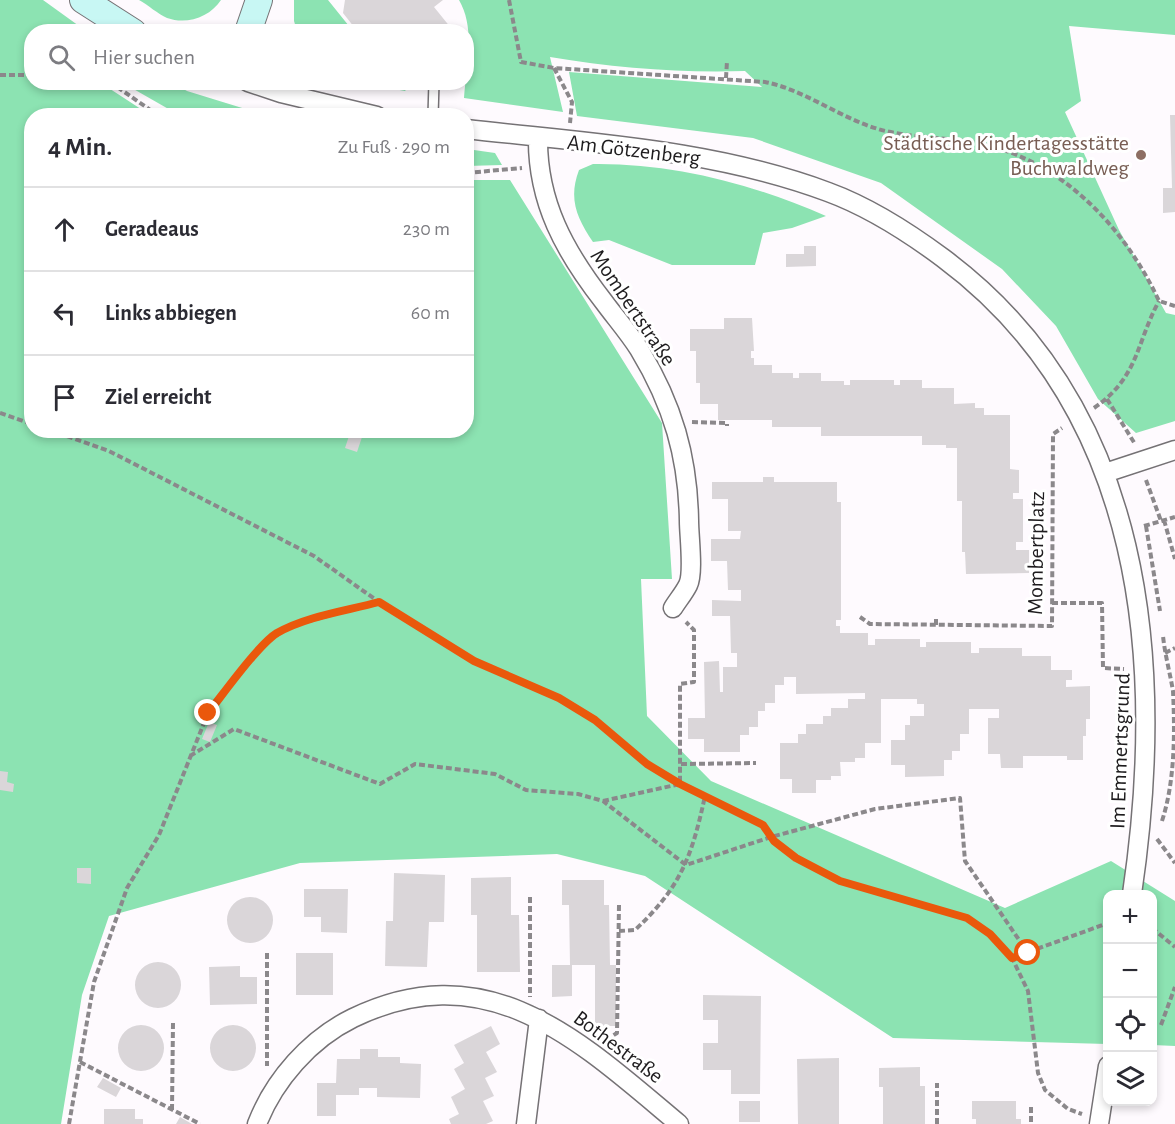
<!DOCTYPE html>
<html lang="de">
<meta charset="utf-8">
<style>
:root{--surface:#fff;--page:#f2f2f3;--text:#2b2b33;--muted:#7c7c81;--line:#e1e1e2}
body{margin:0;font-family:"Alegreya Sans",sans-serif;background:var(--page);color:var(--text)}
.controls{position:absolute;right:18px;bottom:18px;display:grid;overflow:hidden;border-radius:12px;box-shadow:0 3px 9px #0003}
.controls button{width:54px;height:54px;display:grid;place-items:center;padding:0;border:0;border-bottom:2px solid var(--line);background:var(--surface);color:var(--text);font:30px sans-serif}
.stop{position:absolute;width:18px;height:18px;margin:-14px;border:4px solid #ea580c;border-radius:50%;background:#fff}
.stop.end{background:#ea580c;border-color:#fff;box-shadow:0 2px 6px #0008}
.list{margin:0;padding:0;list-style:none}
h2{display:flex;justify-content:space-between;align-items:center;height:78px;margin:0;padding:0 24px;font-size:26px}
h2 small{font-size:20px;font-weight:400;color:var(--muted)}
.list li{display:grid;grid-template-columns:39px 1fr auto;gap:18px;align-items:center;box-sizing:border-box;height:84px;padding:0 24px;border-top:2px solid var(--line)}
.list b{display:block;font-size:22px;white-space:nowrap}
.list em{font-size:20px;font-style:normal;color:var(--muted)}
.icon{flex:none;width:33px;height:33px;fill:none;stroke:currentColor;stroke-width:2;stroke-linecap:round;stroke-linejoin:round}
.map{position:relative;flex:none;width:1175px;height:1124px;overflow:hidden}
.search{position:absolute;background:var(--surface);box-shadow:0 3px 9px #0003;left:24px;top:24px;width:450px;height:66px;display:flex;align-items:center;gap:15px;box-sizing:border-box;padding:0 21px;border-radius:24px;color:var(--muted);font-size:22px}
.panel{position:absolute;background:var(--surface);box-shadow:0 3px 9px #0003;left:24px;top:108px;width:450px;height:330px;border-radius:24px}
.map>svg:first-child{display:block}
.green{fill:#8ce3b2}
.building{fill:#dad6d9}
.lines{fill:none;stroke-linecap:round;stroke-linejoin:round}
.lane-casing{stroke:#757275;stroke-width:12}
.street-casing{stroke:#757275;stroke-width:21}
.secondary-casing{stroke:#757275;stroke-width:28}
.path{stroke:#8b888b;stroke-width:4;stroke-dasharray:6 3;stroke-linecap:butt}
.lane{stroke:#fff;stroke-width:9}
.street{stroke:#fff;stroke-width:18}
.secondary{stroke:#c8f7f4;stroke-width:26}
.route{stroke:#ea580c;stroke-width:8}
.education-dot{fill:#8d6e63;stroke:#fff;stroke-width:2}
.labels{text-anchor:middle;stroke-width:6;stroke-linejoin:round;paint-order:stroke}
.education-label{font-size:22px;fill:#785e54;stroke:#fff;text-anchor:end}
.street-label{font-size:22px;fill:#1e1c1e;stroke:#fff}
</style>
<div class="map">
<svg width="1175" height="1124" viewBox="0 0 1175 1124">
<rect width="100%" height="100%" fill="#fefafe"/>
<!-- green -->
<path class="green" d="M 0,0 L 43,0 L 86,31 L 32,32 L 32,82 L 101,83 L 150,115 L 32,116 L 32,430 L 466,430 L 467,180 L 510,180 L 662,423 L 672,579 L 641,579 L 647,716 L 711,781 L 1005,908 L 1111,861 L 1175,901 L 1175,1046 L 1153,1045 L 1152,894 L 1108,894 L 1107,1044 L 893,1038 L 645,876 L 557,854 L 300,863 L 109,916 L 82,995 L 61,1124 L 0,1124 Z
M 139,0 L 221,0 C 210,17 187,25 167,18 C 158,14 148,5 139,0 Z
M 294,0 L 328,0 L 353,31 L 297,31 L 294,21 Z
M 459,0 L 1175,0 L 1175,35 L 1069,26 L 1081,101 L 1065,112 L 1119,230 L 1166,313 L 1175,315 L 1175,421 L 1136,433 L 1098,399 L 1056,326 L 1002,269 L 881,183 L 753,138 L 577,116 L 569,72 L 762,87 L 745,71 C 679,73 615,68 550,57 L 563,112 L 464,98 C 466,68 476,29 459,0 Z
M 123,83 L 173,83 L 187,91 L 265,115 L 179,115 Z
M 362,83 L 407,83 L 409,86 L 405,91 Z
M 467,149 L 495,153 L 502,165 L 467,166 Z
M 593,164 C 673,163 753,184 826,216 L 792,228 L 763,233 L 755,265 L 672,265 L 609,240 L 593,242 C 577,218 568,199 579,170 Z"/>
<!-- building -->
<path class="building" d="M 345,0 L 443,0 L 434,7 L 451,28 L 447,32 L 358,32 L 343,13 Z
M 1170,115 L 1175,115 L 1175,212 L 1163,213 L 1163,188 L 1172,188 Z
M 804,246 L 816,246 L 816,266 L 786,267 L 786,254 L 804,254 Z
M 724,318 L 752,318 L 754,351 L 751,351 L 751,358 L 754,358 L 754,365 L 772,365 L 772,373 L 793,373 L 793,378 L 799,378 L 799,373 L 821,373 L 821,381 L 844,381 L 844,385 L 850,385 L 850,380 L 894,380 L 894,385 L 900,385 L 900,380 L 922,380 L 922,388 L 954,388 L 954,404 L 975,403 L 975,408 L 984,408 L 984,415 L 1010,415 L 1010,469 L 1019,470 L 1019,493 L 1013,493 L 1013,499 L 1023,499 L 1023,542 L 1016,542 L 1016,550 L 1029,550 L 1029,573 L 966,574 L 965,552 L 962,552 L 962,501 L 957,501 L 957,448 L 946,448 L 946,445 L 922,445 L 922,436 L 821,436 L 821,427 L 772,427 L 772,420 L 718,420 L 718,404 L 700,404 L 700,383 L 696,383 L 696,351 L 690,351 L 690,329 L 724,329 Z
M 351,430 L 364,431 L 357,452 L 345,448 Z
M 763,477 L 774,477 L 774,482 L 837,482 L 837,502 L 841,502 L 841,620 L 836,620 L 836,626 L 840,626 L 840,633 L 868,633 L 868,645 L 875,645 L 875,639 L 920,639 L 920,647 L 926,647 L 926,642 L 971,642 L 971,653 L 979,653 L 979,648 L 1022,648 L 1022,656 L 1051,656 L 1051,670 L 1072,670 L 1072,680 L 1066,680 L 1066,687 L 1090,686 L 1090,719 L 1086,719 L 1086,736 L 1083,736 L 1083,760 L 1067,760 L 1067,756 L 1023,756 L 1023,768 L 1001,768 L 1000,754 L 988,754 L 988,718 L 999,718 L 999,709 L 969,709 L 969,734 L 960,734 L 960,751 L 952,751 L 952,760 L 944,760 L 944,776 L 905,777 L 905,765 L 891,765 L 891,740 L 905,740 L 905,725 L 910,725 L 910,716 L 924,716 L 924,704 L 917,704 L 917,699 L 881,699 L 881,743 L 865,743 L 865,758 L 855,758 L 855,762 L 840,762 L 841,776 L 831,776 L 831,780 L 816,780 L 816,793 L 792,793 L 792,779 L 780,779 L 780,743 L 798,743 L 798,734 L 806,734 L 806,724 L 823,724 L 823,716 L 831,716 L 831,708 L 848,708 L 848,699 L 865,699 L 865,693 L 796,694 L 796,677 L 784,677 L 784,685 L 775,685 L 775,703 L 765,703 L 765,711 L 758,711 L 758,727 L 749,727 L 749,735 L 740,735 L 740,752 L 704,752 L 704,739 L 688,739 L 688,718 L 705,718 L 704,662 L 719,661 L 720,692 L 723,692 L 723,667 L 737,667 L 737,653 L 731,653 L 730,616 L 712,616 L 712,600 L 741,601 L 741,590 L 728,590 L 727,561 L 711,561 L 711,539 L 740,539 L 741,531 L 728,531 L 728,499 L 712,499 L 712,482 L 763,482 Z
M 209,722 L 217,725 L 210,742 L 202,739 Z
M 0,771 L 8,772 L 7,782 L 14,784 L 13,792 L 0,790 Z
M 77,868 L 91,868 L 91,884 L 77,883 Z
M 394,873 L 445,875 L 444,922 L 429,922 L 427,967 L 385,966 L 386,921 L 393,921 Z
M 511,877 L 511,915 L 519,915 L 520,972 L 477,972 L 477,915 L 471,915 L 471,878 Z
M 562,880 L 604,880 L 604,905 L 609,905 L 610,965 L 616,965 L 616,1026 L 595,1026 L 595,965 L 572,965 L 572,996 L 552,997 L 552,965 L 570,965 L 569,905 L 562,905 Z
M 304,889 L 348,889 L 347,933 L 321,932 L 321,917 L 304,917 Z
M227 920a23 23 0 1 1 46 0a23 23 0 1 1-46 0Z
M 296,953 L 333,953 L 333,995 L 296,995 Z
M135 985a23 23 0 1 1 46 0a23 23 0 1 1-46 0Z
M 240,966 L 240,977 L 257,977 L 257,1004 L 210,1005 L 209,967 Z
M 703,995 L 761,996 L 760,1094 L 731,1094 L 731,1070 L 703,1070 L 703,1043 L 718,1043 L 718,1020 L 703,1020 Z
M118 1048a23 23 0 1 1 46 0a23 23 0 1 1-46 0Z
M210 1048a23 23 0 1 1 46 0a23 23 0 1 1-46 0Z
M 491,1026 L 500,1044 L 486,1052 L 497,1072 L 485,1078 L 494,1096 L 483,1101 L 493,1121 L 486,1124 L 451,1124 L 449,1119 L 459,1114 L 451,1097 L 465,1089 L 454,1069 L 464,1063 L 454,1045 Z
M 360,1049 L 378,1049 L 378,1057 L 400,1057 L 400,1063 L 421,1064 L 420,1098 L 377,1097 L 377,1088 L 359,1088 L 359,1095 L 336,1095 L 336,1116 L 317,1116 L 317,1083 L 336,1083 L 337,1059 L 360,1059 Z
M 839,1058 L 839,1124 L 798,1124 L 797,1059 Z
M 920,1067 L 920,1086 L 925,1086 L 925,1124 L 883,1124 L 883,1087 L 879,1087 L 879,1068 Z
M 103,1078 L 121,1088 L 116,1097 L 97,1087 Z
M 739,1101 L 760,1101 L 760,1122 L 739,1122 Z
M 972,1101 L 1016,1101 L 1016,1119 L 1021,1119 L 1021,1124 L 976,1124 L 976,1119 L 972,1119 Z
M 104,1109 L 135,1109 L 135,1119 L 143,1119 L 143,1124 L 104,1124 Z
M 180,1117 L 192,1124 L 176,1124 Z"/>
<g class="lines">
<defs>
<path id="lane" d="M 433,116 L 434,82"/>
<path id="street" d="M 248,82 L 281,93 L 377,116
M 466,129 C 588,143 713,149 828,192 C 869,207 908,232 943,258 C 1146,409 1166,663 1132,894
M 538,137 C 537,202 565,252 604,302 C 615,317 629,333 639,349 C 673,405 688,457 689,521 C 689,536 694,573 688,585 C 684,593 678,600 673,608
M 1105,473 L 1175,450
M 257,1124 C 274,1080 310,1039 353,1018 C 489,952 581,1042 679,1124
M 526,1124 L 539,1019
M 1099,1124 L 1108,1066"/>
<path id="secondary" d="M 83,0 L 133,32
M 248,32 L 259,0"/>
</defs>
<!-- lane casing -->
<use href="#lane" class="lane-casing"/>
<!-- street casing -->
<use href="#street" class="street-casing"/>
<!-- secondary casing -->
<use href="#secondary" class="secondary-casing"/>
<!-- path -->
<path class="path" d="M 509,0 L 521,62 L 554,68 L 765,82 C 805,90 838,117 878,129 C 909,138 945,137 977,143 C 1060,159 1124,226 1159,301 L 1175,306
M 554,68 L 572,102 L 570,123
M 0,75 L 32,75
M 726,78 L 727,61
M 110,82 L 159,116
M 466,173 L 522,168
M 1107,399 L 1135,444
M 1094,408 C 1139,377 1136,343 1159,301
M 0,413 L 32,424
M 692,422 L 727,423 L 727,426
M 50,430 L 109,451 L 314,556 L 379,602 L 455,649 L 474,661 L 559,698 L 595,720 L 647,764 L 680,784 L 763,825 L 774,841 L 796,858 L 840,881 L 967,918 L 990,934 L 1012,958 L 1028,991 L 1038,1073 L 1045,1090 L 1068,1109 L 1082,1114
M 1146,480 L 1161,521
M 1164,520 L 1175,559
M 1144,526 L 1175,517
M 1146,526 L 1160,611
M 1052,603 L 1102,603 L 1103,668 L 1124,669
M 860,617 L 870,624 L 1052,626 L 1053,434 L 1062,428
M 936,625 L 936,617
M 1165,653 L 1175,648
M 190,756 L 234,729 L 380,784 L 415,764 L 495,774 L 526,790 L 578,794 L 603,801 L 686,865 L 771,837 L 875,809 L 960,798 L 965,861 L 1028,953
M 681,764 L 756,763
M 603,801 L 680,784 L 680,684 L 694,682 L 694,630 L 686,622
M 1162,821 C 1175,781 1175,733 1173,691 C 1170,673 1165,655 1163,636
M 1157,839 L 1175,863
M 530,897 L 530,997
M 1152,928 L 1175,947
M 619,931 L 635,930 C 681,887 692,856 705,796
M 267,953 L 267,1066
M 1012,958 L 1108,923
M 1161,1025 L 1175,987
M 606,1040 L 617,1033 L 619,905
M 80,1062 L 200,1124
M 1031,1107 L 1031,1124
M 172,1110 L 173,1023
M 69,1124 L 94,982 L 127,888 L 159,835 L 208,713 L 261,648 L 277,633 L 302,623 L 378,602
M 937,1124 L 937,1083"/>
<!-- lane -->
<use href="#lane" class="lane"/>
<!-- street -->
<use href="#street" class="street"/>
<!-- secondary -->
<use href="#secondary" class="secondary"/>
</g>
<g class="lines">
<!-- route -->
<path class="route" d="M 208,713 C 224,693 258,645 277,633 C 307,616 346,611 379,602 L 474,661 L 559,698 L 595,720 L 647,764 L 680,784 L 763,825 L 774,841 L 796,858 L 840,881 L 967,918 L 990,934 L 1012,958 L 1028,953"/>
</g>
<!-- markers -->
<circle class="education-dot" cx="1141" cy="155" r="6"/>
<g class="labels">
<!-- education labels -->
<g class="education-label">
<text x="1129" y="150">Städtische Kindertagesstätte<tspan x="1129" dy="25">Buchwaldweg</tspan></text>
</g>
<!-- street labels -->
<g class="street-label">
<text transform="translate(634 149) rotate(7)" y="8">Am Götzenberg</text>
<text transform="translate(634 307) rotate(56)" y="8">Mombertstraße</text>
<text transform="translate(1035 553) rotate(-89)" y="8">Mombertplatz</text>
<text transform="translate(1119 751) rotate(-88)" y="8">Im Emmertsgrund</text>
<text transform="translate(619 1046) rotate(37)" y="8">Bothestraße</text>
</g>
</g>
</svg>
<div class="controls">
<button>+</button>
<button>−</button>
<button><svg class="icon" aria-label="locate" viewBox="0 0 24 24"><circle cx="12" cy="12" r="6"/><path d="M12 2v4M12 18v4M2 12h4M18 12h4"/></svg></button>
<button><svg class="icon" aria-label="layers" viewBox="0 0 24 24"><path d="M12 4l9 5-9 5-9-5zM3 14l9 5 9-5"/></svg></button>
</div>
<div class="stop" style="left:1028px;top:953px"></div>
<div class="stop end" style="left:208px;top:713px"></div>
<div class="search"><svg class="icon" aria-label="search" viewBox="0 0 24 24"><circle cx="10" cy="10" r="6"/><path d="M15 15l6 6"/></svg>Hier suchen</div>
<section class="panel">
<h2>4 Min.<small>Zu Fuß · 290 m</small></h2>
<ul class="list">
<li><svg class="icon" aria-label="ahead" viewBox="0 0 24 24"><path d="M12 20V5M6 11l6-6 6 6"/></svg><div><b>Geradeaus</b></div><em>230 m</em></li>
<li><svg class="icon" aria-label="left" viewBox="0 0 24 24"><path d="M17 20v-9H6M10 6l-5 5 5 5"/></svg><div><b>Links abbiegen</b></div><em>60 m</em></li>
<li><svg class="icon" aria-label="arrive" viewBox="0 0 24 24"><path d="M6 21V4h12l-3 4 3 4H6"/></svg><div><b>Ziel erreicht</b></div></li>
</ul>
</section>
</div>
